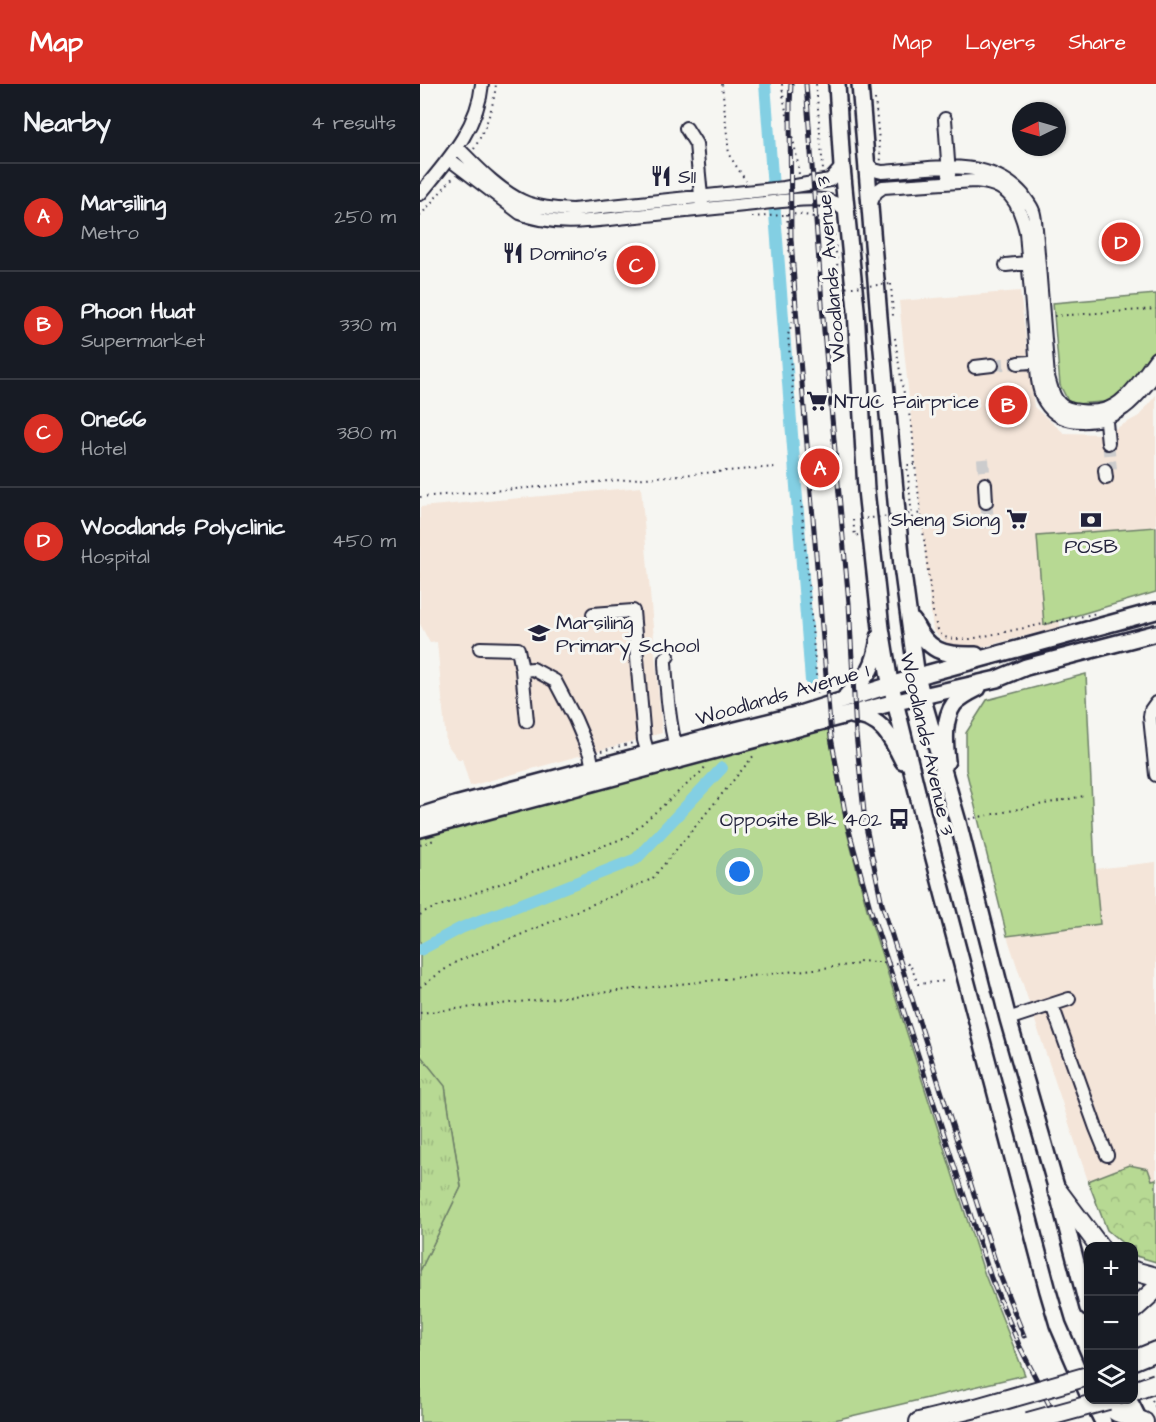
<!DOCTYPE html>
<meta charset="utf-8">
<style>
:root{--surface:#171b24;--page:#242831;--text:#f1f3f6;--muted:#9ea1a6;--line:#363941;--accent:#d93025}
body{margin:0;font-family:"Architects Daughter",sans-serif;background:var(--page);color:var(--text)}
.controls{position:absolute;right:18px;bottom:18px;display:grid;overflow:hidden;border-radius:12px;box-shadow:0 2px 4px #0004}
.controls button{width:54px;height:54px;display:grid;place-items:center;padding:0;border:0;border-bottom:2px solid var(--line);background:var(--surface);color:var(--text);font:30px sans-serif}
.compass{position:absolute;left:592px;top:18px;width:54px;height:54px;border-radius:50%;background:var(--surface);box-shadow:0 2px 4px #0004;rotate:265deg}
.you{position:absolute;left:320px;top:788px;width:21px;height:21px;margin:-15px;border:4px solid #fff;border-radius:50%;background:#1a73e8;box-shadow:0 0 0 9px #1a73e833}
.badge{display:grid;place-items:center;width:39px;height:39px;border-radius:50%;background:var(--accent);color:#fff;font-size:20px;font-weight:700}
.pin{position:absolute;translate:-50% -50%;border:3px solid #fff;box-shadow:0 2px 6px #0006}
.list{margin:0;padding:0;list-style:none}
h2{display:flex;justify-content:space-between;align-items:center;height:78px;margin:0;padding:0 24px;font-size:26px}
h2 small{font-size:20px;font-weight:400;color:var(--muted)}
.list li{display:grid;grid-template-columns:39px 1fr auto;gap:18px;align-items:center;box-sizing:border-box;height:108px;padding:0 24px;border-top:2px solid var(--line)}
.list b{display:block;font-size:22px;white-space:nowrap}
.list p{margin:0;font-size:20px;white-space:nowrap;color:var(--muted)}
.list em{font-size:20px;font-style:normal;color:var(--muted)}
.icon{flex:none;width:33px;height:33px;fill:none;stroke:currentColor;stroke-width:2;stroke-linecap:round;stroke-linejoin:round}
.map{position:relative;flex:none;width:736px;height:1338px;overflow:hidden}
header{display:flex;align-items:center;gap:36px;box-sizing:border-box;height:84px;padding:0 30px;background:var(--accent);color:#fff}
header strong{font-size:28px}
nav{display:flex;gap:33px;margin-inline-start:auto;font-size:21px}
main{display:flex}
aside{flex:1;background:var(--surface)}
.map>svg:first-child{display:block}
.built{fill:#f4e5d9}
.grass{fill:#b7d993;stroke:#6c7e67;stroke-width:1.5}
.forest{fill:url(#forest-crowns);stroke:#6c7e67;stroke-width:1.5}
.park{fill:url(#park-tufts);stroke:#6c7e67;stroke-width:1.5}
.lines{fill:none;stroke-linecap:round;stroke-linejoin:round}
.canal{stroke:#83cfe3;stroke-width:12}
.minor-tunnel{stroke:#cccccd;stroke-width:12;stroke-dasharray:12 6;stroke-linecap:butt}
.minor-casing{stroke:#22223b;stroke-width:16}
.major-casing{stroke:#22223b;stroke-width:20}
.highway-casing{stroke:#22223b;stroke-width:22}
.path{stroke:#22223b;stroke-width:2;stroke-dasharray:1.5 4.5;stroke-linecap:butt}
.minor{stroke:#f6f6f2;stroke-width:12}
.major{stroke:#f6f6f2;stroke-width:15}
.highway{stroke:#f6f6f2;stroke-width:18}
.rail-casing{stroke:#22223b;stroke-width:5}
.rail{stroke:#f6f6f2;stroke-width:3;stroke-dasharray:9;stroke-linecap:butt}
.highway-bridge-casing{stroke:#22223b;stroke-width:22;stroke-linecap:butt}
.path-bridge{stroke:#22223b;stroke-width:2;stroke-dasharray:1.5 4.5;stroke-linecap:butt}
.highway-bridge{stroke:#f6f6f2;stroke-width:18}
.labels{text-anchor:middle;stroke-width:6;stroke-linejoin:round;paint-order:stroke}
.poi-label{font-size:20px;fill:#22223b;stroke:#f6f6f2;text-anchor:start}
.street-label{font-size:20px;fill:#22223b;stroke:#f6f6f2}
</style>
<header>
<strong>Map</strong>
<nav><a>Map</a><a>Layers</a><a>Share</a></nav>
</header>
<main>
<aside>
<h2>Nearby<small>4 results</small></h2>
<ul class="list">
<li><span class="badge">A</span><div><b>Marsiling</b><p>Metro</p></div><em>250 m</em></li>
<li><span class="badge">B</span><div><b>Phoon Huat</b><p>Supermarket</p></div><em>330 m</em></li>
<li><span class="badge">C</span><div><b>One66</b><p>Hotel</p></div><em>380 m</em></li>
<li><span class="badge">D</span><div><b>Woodlands Polyclinic</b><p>Hospital</p></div><em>450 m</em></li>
</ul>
</aside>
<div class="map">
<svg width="736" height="1338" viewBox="0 0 736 1338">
<defs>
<pattern id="forest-crowns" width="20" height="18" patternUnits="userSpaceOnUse" patternTransform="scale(1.5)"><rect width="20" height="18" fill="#b7d993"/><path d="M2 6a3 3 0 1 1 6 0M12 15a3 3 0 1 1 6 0" fill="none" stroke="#9dba80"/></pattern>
<pattern id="park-tufts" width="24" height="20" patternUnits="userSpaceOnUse" patternTransform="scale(1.5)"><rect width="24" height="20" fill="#b7d993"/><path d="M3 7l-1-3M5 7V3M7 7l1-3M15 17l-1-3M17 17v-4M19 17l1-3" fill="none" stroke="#9dba80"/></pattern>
</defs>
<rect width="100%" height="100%" fill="#f6f6f2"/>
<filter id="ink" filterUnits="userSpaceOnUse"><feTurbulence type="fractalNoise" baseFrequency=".0167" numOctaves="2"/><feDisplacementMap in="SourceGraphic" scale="12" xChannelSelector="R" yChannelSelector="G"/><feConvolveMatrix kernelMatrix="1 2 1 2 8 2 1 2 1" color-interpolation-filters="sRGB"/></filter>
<g filter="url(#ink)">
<!-- built -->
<path class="built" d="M 600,207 L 614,323 L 644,349 L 685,350 L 719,332 L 736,311 L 736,453 L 633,462 L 640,543 L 551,566 L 529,561 L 513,547 L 479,217 Z
M 221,403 L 242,649 L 50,702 L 42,675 L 38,675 L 26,659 L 17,558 L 10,559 L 0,540 L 0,423 Z
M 736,778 L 736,1095 L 732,1096 L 709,1081 L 668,1097 L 587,852 L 679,840 L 675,785 Z"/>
<!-- grass -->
<path class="grass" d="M 736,210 L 736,270 L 695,317 L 656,320 L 648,317 L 640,301 L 633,219 Z
M 736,443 L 736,508 L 624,541 L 617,452 Z
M 666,590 L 675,785 L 680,840 L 587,852 L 546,686 L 546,649 L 567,616 Z
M 408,645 L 426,744 L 447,825 L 565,1191 L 605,1291 L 406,1338 L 0,1338 L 0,1187 L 41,1103 L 25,1003 L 0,971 L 0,754 L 295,674 Z"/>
<!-- forest -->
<path class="forest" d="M 709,1081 L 728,1085 L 732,1096 L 736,1095 L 736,1178 L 716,1172 L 714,1169 L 714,1162 L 706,1162 L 687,1146 L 668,1097 Z"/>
<!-- park -->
<path class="park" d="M 0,971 L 25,1002 L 41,1103 L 0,1187 Z"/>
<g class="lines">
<!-- canal -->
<path class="canal" d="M 345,0 L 391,597
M 0,866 L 41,844 L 216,775 L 302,684"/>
<!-- minor-tunnel -->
<path class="minor-tunnel" d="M 572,281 L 598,279
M 688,359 L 691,385
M 563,375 L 565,400
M 566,418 L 569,443"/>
<defs>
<path id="minor" d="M 525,35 L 529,91
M 266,44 L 276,60 L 282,122
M 37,63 C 56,82 77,105 102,117 C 117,124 136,125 153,126 L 364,104 L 410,96 L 422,83
M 29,75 L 100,129 C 137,144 178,136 217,132 C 260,128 302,123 344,119 C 360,117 399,112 412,118 C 418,120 423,125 427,128
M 447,79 L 454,86 L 462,88 C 509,85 568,71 603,111 C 606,116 611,121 613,127 C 615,132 615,139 616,145 L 628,293 C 631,302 632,312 639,319 C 646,328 672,329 683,326 C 691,324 698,320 704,314 C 716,304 726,287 736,274
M 0,110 C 27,77 58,44 62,0
M 451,118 L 456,108 L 463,103 L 554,97 C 588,99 599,117 606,148 L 618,296 C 619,303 621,312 625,318 C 642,345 682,340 704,324 C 717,315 726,301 736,290
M 586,181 L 615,178
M 598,279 L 622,277
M 555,283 L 572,281
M 685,327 L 688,359
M 685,386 L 686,394
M 565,400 L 566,418
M 173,530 L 213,527 L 224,656 L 228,670
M 60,564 L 98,565 L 102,586 L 107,637
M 248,572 L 245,575 L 245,579 C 247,609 249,639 257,668
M 102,586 L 113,585 L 135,597 L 155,635 L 170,670 L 173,685
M 736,619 L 731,626 L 730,633 L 736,691
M 632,921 L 676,1044 L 687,1071
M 588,935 L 649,915"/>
<path id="major" d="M 417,0 L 422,83 L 436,225 L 446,406 L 461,544 L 469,593 L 505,740 L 628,1207 L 638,1241 L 668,1310
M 440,0 L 459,233 L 482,482 L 496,586 L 502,612 L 538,738 L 588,935 L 637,1106 L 668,1224
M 493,537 C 508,567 522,572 556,571
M 427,611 C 449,592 455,582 459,553
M 434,632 C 461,632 472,655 483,677
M 527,677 C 525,659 523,635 534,620 C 540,613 550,608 558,604
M 0,732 L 35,721 L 316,646 L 376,631 L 509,589 L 736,527
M 0,745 L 468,620 L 577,595 L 606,583 L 736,549
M 672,1316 L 683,1338
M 709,1316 L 720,1338"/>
<path id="highway" d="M 637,1106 L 679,1162
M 714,1187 L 736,1193
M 714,1225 L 736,1205
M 714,1276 L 736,1267
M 679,1316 L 697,1328 L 724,1338
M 499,1338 L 556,1324"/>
</defs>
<!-- minor casing -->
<use href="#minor" class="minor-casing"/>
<!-- major casing -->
<use href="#major" class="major-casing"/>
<!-- highway casing -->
<use href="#highway" class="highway-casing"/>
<!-- path -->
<path class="path" d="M 302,0 L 309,71 L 326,97
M 362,0 C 364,31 377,60 379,91
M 396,0 L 403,86
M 455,15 L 461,78
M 54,65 C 65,46 74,22 76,0
M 407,129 L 405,135 L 414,149 L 420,207
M 367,130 L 374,233 L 368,251 L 374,321
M 0,132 L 35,91
M 332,133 L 379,130 L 405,135
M 471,200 L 473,232 L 471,232
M 634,232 L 736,225
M 475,254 L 482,301 L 492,342 L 495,381 L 513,528 C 519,556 522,555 550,555 L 678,529
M 495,381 L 487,381 L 493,443 L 499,443 L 497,430 L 501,429
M 0,413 L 355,383
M 381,417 L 398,612
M 433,436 L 435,452 L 438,451
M 181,667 L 213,659
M 549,735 L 664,712
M 0,761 L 17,755
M 0,831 L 6,827 L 207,753 L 280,689 L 286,682
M 0,903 L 34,879 L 232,795 L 335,670
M 0,929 L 439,880 L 440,877 L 490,880 L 498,900 L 525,897
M 732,1316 L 736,1324"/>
<!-- minor -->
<use href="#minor" class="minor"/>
<!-- major -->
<use href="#major" class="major"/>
<!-- highway -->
<use href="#highway" class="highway"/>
<defs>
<path id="rail" d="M 371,0 L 370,21 L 371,155 L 378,251 L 411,653 L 427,739 L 450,824 L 571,1194 L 599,1261 L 638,1338
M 386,0 L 404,247 L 429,519 L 436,650 L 445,738 L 462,820 L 579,1189 L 604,1252"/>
</defs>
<!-- rail casing -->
<use href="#rail" class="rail-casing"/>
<!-- rail -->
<use href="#rail" class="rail"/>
<defs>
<path id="highway-bridge" d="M 714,1307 L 736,1299
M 556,1324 L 668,1292
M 608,1338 L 688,1316"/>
</defs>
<!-- highway-bridge casing -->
<use href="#highway-bridge" class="highway-bridge-casing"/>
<!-- path-bridge -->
<path class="path-bridge" d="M 420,204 L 471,200
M 440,435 L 492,430"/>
<!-- highway-bridge -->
<use href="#highway-bridge" class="highway-bridge"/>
</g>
</g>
<!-- icons -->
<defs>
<symbol id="restaurant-bare" viewBox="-9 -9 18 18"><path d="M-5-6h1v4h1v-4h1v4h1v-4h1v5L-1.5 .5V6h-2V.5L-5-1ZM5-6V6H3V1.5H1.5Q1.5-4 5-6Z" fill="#22223b" stroke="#f6f6f2" stroke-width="2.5" paint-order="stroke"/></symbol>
<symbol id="supermarket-bare" viewBox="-9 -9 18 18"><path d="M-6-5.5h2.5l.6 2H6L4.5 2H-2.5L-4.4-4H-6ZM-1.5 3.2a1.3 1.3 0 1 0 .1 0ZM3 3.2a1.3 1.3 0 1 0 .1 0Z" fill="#22223b" stroke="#f6f6f2" stroke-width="2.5" paint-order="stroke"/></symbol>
<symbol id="bank-bare" viewBox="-9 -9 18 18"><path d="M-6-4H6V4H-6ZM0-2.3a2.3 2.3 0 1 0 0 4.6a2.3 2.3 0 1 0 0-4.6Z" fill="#22223b" stroke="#f6f6f2" stroke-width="2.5" paint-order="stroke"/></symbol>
<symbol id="school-bare" viewBox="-9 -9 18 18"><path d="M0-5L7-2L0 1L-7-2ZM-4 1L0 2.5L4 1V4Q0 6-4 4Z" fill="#22223b" stroke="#f6f6f2" stroke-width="2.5" paint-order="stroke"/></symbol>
<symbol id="bus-bare" viewBox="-9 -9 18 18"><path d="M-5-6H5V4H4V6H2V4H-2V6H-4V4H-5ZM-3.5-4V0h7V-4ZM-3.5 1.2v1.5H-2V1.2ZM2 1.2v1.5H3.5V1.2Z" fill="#22223b" stroke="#f6f6f2" stroke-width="2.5" paint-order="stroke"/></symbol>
</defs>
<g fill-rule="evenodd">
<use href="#restaurant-bare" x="226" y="77" width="30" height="30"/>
<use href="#restaurant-bare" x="78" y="154" width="30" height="30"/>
<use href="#supermarket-bare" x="382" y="302" width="30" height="30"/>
<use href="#supermarket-bare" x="582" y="420" width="30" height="30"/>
<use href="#bank-bare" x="656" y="421" width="30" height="30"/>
<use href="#school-bare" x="104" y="534" width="30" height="30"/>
<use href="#bus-bare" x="464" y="720" width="30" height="30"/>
</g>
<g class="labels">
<!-- poi labels -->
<g class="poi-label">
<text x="258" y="99">S11</text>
<text x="110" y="176">Domino's</text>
<text x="414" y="324">NTUC Fairprice</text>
<text x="580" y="442" text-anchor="end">Sheng Siong</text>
<text x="671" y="469" text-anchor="middle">POSB</text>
<text x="136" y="545">Marsiling<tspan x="136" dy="23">Primary School</tspan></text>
<text x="462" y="742" text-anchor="end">Opposite Blk 402</text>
</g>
<!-- street labels -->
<g class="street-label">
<text transform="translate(410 185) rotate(-95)" y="7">Woodlands Avenue 3</text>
<text transform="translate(362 610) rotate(-16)" y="7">Woodlands Avenue 1</text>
<text transform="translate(508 660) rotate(77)" y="7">Woodlands Avenue 3</text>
</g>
</g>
</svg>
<div class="controls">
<button>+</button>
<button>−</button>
<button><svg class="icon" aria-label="layers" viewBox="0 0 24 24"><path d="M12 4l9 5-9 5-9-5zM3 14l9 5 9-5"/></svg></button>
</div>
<svg class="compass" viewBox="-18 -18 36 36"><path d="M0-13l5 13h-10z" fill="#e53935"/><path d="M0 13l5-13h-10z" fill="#9ea1a6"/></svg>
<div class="you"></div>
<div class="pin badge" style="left:400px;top:384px">A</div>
<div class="pin badge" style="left:588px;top:321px">B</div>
<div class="pin badge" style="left:216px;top:181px">C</div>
<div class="pin badge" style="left:701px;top:158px">D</div>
</div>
</main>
